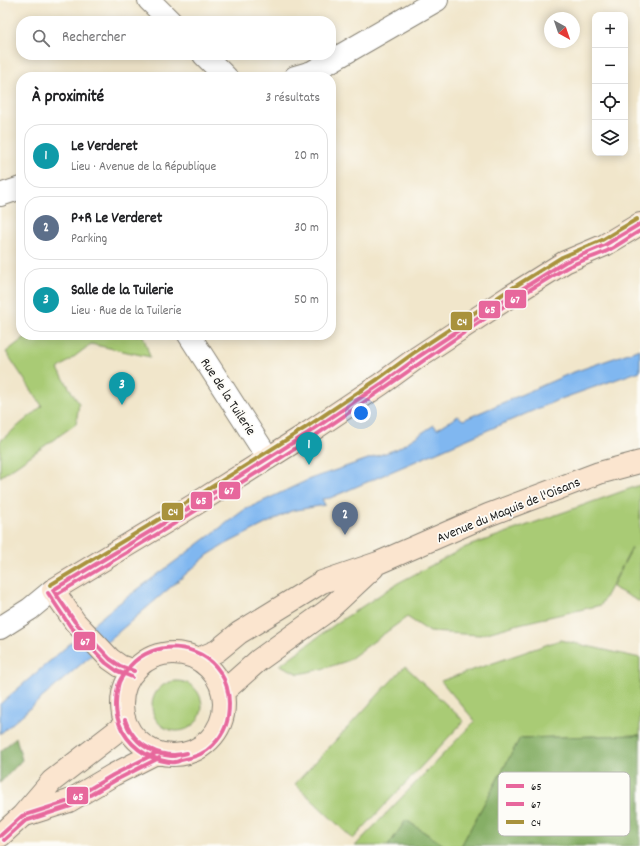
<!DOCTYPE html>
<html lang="fr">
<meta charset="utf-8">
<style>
:root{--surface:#fff;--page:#f2f2f2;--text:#202124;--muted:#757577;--line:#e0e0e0;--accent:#c8321e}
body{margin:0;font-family:Dekko,sans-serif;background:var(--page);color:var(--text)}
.controls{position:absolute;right:12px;top:12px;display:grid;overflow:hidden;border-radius:8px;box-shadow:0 2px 10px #0003}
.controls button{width:36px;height:36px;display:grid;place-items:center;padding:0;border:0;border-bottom:1px solid var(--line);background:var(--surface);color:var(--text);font:20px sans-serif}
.compass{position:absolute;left:544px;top:12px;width:36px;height:36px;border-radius:50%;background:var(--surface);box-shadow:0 2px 10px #0003;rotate:140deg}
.you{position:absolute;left:361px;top:413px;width:14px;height:14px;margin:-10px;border:3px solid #fff;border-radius:50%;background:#1a73e8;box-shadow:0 0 0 6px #1a73e833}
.badge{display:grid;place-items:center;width:26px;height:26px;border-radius:50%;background:var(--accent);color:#fff;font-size:13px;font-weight:700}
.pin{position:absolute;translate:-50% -33px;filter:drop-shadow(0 1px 2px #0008)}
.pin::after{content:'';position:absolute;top:21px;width:14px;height:12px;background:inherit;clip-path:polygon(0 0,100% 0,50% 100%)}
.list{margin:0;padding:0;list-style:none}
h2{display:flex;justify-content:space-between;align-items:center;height:52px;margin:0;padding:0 16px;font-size:17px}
h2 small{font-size:13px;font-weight:400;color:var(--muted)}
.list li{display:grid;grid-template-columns:26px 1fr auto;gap:12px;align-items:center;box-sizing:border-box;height:64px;margin:0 8px 8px;padding:0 8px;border:1px solid var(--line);border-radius:16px}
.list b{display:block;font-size:15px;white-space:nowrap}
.list p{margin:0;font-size:13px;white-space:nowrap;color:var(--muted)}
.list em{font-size:13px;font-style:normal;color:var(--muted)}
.icon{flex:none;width:22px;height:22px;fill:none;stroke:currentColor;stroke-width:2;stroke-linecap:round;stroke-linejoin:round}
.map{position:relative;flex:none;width:640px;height:846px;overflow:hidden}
.search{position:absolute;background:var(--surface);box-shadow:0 2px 10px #0003;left:16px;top:16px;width:320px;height:44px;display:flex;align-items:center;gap:10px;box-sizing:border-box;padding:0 14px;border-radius:16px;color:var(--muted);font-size:15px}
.panel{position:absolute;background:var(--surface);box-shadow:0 2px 10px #0003;left:16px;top:72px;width:320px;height:268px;border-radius:16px}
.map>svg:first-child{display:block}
.green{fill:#a9cb74;stroke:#627448}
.forest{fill:#86af66;stroke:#516641}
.water{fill:#80b7f0;stroke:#4e6a86}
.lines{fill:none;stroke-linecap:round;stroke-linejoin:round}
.street-casing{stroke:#868174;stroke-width:24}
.secondary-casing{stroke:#868174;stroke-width:24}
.street{stroke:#fff;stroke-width:22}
.secondary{stroke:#fbe5cf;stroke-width:22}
.bus-1-casing{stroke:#fdfcf7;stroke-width:7}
.bus-2-casing{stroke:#fdfcf7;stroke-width:7}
.bus-3-casing{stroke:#fdfcf7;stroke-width:7}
.bus-1{stroke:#e7679c;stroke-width:4}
.bus-2{stroke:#e7679c;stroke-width:4}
.bus-3{stroke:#a9923c;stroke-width:4}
.labels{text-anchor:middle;stroke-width:3.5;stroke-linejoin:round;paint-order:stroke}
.street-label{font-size:14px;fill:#1c1c1c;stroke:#fdfcf7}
.key{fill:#fdfcf7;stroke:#bab9b5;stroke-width:1}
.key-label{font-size:11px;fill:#1c1c1c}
.line-badge{stroke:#fdfcf7;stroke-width:1.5}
.badge-label{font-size:11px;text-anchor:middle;font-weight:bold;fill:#fff}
</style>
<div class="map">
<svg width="640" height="846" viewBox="0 0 640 846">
<rect width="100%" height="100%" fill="#fdfcf7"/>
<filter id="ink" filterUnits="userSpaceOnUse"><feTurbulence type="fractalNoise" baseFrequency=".025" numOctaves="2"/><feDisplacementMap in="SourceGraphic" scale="8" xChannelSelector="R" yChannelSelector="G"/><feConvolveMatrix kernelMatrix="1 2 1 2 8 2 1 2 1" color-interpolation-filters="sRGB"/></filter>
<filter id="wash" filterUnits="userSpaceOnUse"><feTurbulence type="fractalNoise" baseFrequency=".012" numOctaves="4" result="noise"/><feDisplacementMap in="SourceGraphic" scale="16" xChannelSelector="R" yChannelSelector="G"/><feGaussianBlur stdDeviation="0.9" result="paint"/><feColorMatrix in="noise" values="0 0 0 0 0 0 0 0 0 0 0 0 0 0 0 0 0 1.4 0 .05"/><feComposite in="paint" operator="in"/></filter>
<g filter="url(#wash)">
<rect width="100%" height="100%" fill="#f1e6cb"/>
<!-- green -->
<path class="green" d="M 28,335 L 143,335 L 150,357 L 91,344 L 58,369 L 79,404 L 76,424 L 0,477 L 0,441 L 42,406 L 6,352 Z
M 640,485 L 640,602 L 612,587 L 632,548 L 601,605 L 519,624 L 480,635 L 430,632 L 407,617 L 347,661 L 322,669 L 299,674 L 280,665 L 337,623 L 398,583 L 466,547 Z
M 560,640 L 640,658 L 640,735 L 520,738 L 461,846 L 445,846 L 406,820 L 388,846 L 355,846 L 475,721 L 441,681 Z
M 405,666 L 464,721 L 353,839 L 295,784 Z
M152 706a25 25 0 1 1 50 0a25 25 0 1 1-50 0Z"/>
<!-- forest -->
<path class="forest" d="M 640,735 L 640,846 L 461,846 L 520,738 Z
M 16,737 L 22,760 L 0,783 L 0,752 Z
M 406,820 L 445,846 L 388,846 Z"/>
<!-- water -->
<path class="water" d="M 640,349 L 640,371 L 558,400 L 330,498 L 322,499 L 325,505 L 291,511 L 226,544 L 208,555 L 0,734 L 0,704 L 80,635 L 114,607 L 244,510 L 310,479 L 397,449 L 434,425 L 437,429 L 458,416 L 463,420 L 571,373 Z"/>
</g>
<g filter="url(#ink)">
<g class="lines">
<defs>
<path id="street" d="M 149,0 L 170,21
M 204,55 L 226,77
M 295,77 L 312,72 L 437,0
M 0,195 L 21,188
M 189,335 L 268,458
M 0,628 L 30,609 L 53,590"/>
<path id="secondary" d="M122 704a51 51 0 1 1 102 0a51 51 0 1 1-102 0Z
M 198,659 L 217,651 L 239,633 L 322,582 L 378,563 L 488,515 L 599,473 L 640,462
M 134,671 L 120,666 L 110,659 L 75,622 L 53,590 L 194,505 L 308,433 L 381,384 L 418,357 L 509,297 L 565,262 L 605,245 L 640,224
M 223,692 L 259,660 L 327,611 L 373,568
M 22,816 L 69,801 L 113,775 L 156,753
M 0,836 L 22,816 L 52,781 L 126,724"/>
</defs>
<!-- street casing -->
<use href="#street" class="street-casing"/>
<!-- secondary casing -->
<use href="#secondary" class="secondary-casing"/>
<!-- street -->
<use href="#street" class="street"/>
<!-- secondary -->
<use href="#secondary" class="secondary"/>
<defs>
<path id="bus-1" d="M 53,590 L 194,505 L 308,433 L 381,384 L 418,357 L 509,297 L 565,262 L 605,245 L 640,224
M 53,590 L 75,622 L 110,659 L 120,666 L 134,671
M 125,720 C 127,724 128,729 131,732 C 140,746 157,755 174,755 C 178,755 182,754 187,753
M 125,720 C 131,737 144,749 161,754 C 165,755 170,756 174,756 C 178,755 183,754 187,753
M 0,836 L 22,816 L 69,801 L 113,775 L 156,753"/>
<path id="bus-2" d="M 48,593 L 70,626 L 106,663 L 117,671 L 132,677
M 56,595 C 142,543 229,492 313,437 C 397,381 478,319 566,268 C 579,261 594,257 607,251 C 619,245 629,237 640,231
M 129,668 C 125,673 119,679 118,686 C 116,696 115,706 117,716 C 122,738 139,754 160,760 C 164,761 170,763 175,762 C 177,762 179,761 181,760 C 192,758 205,754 213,745 C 225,733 229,721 229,704 C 229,692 226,681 220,672 C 200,642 154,639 130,666
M 4,840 L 25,821 L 71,806 L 116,780 L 159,758"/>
<path id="bus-3" d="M 50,585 L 191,500 L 305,428 L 378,379 L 415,352 L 506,292 L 562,257 L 602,240 L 637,219"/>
</defs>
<!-- bus-1 casing -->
<use href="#bus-1" class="bus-1-casing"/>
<!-- bus-2 casing -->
<use href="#bus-2" class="bus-2-casing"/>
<!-- bus-3 casing -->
<use href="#bus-3" class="bus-3-casing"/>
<!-- bus-1 -->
<use href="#bus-1" class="bus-1"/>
<!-- bus-2 -->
<use href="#bus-2" class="bus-2"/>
<!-- bus-3 -->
<use href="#bus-3" class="bus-3"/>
</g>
</g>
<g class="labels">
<!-- street labels -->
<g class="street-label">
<text transform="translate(229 396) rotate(57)" y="5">Rue de la Tuilerie</text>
<text transform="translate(508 509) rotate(-22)" y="5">Avenue du Maquis de l'Oisans</text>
</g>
</g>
<!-- legend -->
<rect x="498" y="772" width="132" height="64" rx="6" class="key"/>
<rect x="506" y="784" width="18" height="4" fill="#e7679c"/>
<rect x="506" y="802" width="18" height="4" fill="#e7679c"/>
<rect x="506" y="820" width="18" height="4" fill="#a9923c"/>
<g class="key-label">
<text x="531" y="790">65</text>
<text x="531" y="808">67</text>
<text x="531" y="826">C4</text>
</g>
<g class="line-badge">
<rect x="504" y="289" width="23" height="20" rx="4" fill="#e7679c"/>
<rect x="478" y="300" width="23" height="19" rx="4" fill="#e7679c"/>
<rect x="450" y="311" width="23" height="20" rx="4" fill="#a9923c"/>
<rect x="218" y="481" width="23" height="19" rx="4" fill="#e7679c"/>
<rect x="190" y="491" width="23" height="19" rx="4" fill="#e7679c"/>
<rect x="161" y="502" width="23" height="19" rx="4" fill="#a9923c"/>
<rect x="73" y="631" width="23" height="20" rx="4" fill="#e7679c"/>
<rect x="66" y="786" width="23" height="19" rx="4" fill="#e7679c"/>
</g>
<g class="badge-label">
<text x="515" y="303">67</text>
<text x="490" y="313">65</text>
<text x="462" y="325">C4</text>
<text x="229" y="494">67</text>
<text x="201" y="504">65</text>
<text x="173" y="515">C4</text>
<text x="85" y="645">67</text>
<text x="78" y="800">65</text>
</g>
</svg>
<div class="controls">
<button>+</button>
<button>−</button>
<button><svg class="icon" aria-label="locate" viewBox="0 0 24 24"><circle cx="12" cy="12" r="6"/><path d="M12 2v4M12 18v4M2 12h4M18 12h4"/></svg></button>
<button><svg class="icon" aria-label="layers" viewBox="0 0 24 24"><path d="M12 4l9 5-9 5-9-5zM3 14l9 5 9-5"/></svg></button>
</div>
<svg class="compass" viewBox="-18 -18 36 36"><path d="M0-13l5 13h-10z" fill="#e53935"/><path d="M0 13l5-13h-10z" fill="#757577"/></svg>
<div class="you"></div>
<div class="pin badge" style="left:309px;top:465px;background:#0f9aa8">1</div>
<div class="pin badge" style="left:345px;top:535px;background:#5c6f8a">2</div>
<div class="pin badge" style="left:122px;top:405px;background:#0f9aa8">3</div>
<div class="search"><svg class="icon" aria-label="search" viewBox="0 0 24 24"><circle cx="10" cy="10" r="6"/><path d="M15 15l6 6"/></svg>Rechercher</div>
<section class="panel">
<h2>À proximité<small>3 résultats</small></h2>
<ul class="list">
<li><span class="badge" style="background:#0f9aa8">1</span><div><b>Le Verderet</b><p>Lieu · Avenue de la République</p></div><em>20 m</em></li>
<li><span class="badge" style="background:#5c6f8a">2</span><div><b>P+R Le Verderet</b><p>Parking</p></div><em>30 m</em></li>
<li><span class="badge" style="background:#0f9aa8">3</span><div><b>Salle de la Tuilerie</b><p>Lieu · Rue de la Tuilerie</p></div><em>50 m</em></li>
</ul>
</section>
</div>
